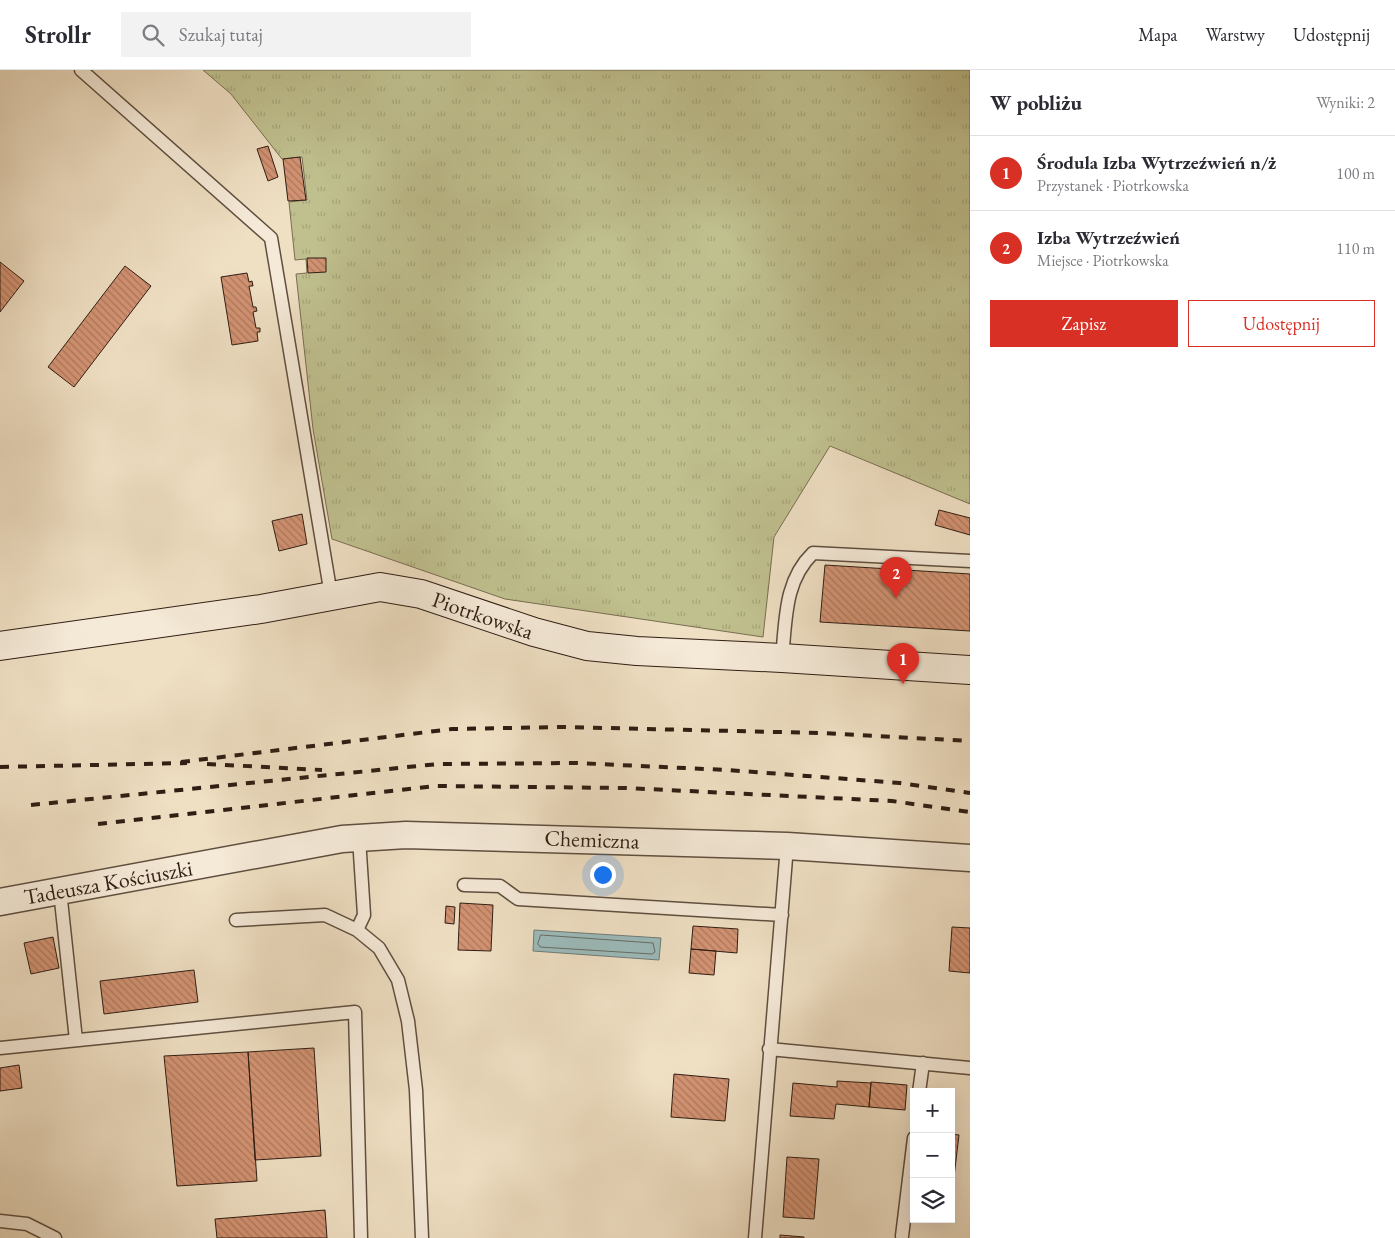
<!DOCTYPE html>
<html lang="pl">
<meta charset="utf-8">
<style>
:root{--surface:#fff;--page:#f2f2f3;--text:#2b2b33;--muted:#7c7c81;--line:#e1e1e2;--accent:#d93025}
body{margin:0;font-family:"EB Garamond",serif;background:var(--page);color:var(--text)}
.controls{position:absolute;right:15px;bottom:15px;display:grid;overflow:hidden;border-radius:0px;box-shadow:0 5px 20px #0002}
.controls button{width:45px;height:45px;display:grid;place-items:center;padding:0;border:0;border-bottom:1px solid var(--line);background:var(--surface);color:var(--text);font:25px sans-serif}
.you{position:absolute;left:602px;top:804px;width:18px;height:18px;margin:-12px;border:4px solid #fff;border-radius:50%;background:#1a73e8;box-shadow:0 0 0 8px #1a73e833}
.badge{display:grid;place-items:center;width:32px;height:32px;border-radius:50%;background:var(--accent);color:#fff;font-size:16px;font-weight:700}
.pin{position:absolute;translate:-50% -41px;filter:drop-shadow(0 1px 2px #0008)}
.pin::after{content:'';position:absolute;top:26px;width:18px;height:15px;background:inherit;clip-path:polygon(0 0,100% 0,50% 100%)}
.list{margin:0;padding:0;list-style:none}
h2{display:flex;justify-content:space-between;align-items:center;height:65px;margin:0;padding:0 20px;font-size:21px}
h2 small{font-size:16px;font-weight:400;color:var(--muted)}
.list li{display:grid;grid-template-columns:32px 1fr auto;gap:15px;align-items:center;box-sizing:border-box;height:75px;padding:0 20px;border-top:1px solid var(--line)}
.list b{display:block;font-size:19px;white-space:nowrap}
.list p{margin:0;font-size:16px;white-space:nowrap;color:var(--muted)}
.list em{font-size:16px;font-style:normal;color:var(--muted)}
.actions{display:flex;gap:10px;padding:15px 20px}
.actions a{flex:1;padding:11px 0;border:1px solid var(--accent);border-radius:0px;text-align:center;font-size:18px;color:var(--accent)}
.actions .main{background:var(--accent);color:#fff}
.icon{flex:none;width:28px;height:28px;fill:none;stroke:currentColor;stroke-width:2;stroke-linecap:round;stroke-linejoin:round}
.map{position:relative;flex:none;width:970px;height:1168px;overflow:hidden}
header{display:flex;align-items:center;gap:30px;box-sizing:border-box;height:70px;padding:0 25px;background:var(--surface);border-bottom:1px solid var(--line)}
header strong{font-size:24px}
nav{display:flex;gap:28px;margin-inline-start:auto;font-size:18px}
.search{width:350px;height:45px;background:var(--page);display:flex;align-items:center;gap:12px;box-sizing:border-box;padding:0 18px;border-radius:0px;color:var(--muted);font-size:19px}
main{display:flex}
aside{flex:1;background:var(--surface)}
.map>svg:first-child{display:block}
.grass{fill:url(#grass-tufts);stroke:#786e51}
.water{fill:#9cbbbb;stroke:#707c78}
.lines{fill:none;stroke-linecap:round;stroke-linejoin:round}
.shore{stroke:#666c67;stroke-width:1}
.building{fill:url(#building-back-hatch);stroke:#2f1d13}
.lane-casing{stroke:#5f4e3f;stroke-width:15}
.street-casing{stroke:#5f4e3f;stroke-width:29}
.secondary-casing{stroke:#2f1d13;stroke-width:30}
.lane{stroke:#f5ead8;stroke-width:12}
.street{stroke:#f5ead8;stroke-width:26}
.secondary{stroke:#f5ead8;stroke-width:28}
.rail{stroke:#2f1d13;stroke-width:4;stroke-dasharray:9 9;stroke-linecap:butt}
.labels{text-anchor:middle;stroke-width:4;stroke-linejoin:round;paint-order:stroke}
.street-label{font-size:22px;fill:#2f1d13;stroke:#f5ead8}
</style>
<header>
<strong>Strollr</strong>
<div class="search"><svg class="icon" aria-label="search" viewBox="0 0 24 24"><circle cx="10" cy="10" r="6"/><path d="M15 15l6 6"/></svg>Szukaj tutaj</div>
<nav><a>Mapa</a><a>Warstwy</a><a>Udostępnij</a></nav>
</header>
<main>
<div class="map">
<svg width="970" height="1168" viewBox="0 0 970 1168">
<defs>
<pattern id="grass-tufts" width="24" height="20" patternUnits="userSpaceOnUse" patternTransform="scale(1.25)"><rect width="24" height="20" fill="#c0c08f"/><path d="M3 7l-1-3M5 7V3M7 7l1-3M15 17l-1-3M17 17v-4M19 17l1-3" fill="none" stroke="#a5a57a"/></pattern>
<pattern id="building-back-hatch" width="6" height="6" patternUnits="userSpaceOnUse" patternTransform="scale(1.25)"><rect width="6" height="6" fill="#d39373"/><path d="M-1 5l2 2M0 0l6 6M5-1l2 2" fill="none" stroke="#ac775d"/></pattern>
</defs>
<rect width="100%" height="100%" fill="#efdfc3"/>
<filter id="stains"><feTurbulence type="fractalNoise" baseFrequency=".004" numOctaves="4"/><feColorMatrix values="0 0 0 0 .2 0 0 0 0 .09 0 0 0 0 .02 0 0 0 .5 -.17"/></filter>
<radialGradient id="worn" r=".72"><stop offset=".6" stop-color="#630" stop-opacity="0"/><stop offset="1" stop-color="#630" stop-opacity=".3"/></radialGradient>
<!-- grass -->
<path class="grass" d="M 203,0 L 970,0 L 970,434 L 830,376 L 774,467 L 763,567 L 505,529 L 332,469 L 313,359 L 296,204 L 307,203 L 306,189 L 295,190 L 289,132 L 307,130 L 302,87 L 282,89 L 231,24 Z"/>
<!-- water -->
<path class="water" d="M 534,860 L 661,868 L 659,890 L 533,881 Z"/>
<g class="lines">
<!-- shore -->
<path class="shore" d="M 541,865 L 653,873 L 655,882 L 652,884 L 540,877 L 538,874 Z"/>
</g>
<!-- building -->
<path class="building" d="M 268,76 L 278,107 L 268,111 L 257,79 Z
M 300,87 L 306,130 L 288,131 L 283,89 Z
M 307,188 L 326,188 L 326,202 L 308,203 Z
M 0,192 L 24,211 L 0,242 Z
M 125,196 L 151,216 L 74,317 L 48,297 Z
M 247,203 L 249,212 L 252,211 L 253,216 L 249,216 L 253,237 L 256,237 L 257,241 L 253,242 L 256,258 L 260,258 L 260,262 L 257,262 L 258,271 L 232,275 L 221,207 Z
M 939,440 L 970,448 L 970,465 L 935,455 Z
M 302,444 L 307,474 L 279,481 L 272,451 Z
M 825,495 L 970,504 L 970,561 L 820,552 Z
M 460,833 L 493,835 L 491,881 L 458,880 Z
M 446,836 L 455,837 L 454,854 L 445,853 Z
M 693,856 L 738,859 L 737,883 L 691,879 Z
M 952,857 L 970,858 L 970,903 L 949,901 Z
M 53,867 L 59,898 L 31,904 L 24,873 Z
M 691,879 L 716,881 L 714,905 L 689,903 Z
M 194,900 L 198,932 L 104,944 L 100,911 Z
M 314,978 L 321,1086 L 255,1090 L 248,982 Z
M 248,982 L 257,1111 L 177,1116 L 164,986 Z
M 19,995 L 22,1018 L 0,1021 L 0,998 Z
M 674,1004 L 729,1009 L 725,1051 L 671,1047 Z
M 837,1011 L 871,1013 L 869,1037 L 836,1034 L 834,1049 L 790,1046 L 793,1013 L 837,1017 Z
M 871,1012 L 907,1015 L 905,1040 L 869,1037 Z
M 951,1064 L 959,1065 L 951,1132 Z
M 787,1087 L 819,1089 L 814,1149 L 783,1147 Z
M 325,1140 L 327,1168 L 217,1168 L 215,1149 Z
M 780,1165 L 804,1167 L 804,1168 L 780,1168 Z"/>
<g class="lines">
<defs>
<path id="lane" d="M 81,0 L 271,168 L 331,525
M 782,588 C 786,550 784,511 813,483 L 970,491
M 464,815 L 500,816 L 518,829 L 782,845
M 60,821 L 76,970
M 236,850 L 325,845 L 357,860 L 379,878 L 398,910 L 408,951 L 416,1020 L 422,1168
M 357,860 L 364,845 L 359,768
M 0,978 L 355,942 L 361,1168
M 769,979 L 970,998
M 919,1022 L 923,993
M 0,1151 L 27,1154 L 55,1168
M 902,1166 L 914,1068
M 755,1168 L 787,776"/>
<path id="street" d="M 0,832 L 342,769 L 406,765 L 787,776 L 970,788"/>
<path id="secondary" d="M 0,576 L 261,539 L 380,517 L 421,524 L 534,562 L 587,576 L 637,581 L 782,588 L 970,600"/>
</defs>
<!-- lane casing -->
<use href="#lane" class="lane-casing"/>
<!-- street casing -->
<use href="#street" class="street-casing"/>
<!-- secondary casing -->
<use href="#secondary" class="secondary-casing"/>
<!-- lane -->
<use href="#lane" class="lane"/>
<!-- street -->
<use href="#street" class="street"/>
<!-- secondary -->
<use href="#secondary" class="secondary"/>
<!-- rail -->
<path class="rail" d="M 181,692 L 452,659 L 563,657 L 820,663 L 970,671
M 207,694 L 322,700
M 0,697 L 187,693
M 31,735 L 438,694 L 577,693 L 728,700 L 900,713 L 970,723
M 98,754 L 436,716 L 626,718 L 892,731 L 970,742"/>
</g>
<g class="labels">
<!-- street labels -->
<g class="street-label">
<text transform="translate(483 545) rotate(19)" y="8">Piotrkowska</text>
<text transform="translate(592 769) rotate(2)" y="8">Chemiczna</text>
<text transform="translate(108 812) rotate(-10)" y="8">Tadeusza Kościuszki</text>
</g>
</g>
<rect width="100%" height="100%" filter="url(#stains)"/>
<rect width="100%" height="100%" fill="url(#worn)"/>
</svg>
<div class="controls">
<button>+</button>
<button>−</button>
<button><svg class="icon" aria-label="layers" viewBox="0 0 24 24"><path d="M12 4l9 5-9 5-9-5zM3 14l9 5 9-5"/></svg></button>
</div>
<div class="you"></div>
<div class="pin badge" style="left:903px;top:614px">1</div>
<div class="pin badge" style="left:896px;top:528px">2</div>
</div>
<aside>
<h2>W pobliżu<small>Wyniki: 2</small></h2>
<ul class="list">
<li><span class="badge">1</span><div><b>Środula Izba Wytrzeźwień n/ż</b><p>Przystanek · Piotrkowska</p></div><em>100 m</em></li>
<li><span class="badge">2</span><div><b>Izba Wytrzeźwień</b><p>Miejsce · Piotrkowska</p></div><em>110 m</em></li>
</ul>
<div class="actions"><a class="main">Zapisz</a><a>Udostępnij</a></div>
</aside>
</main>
